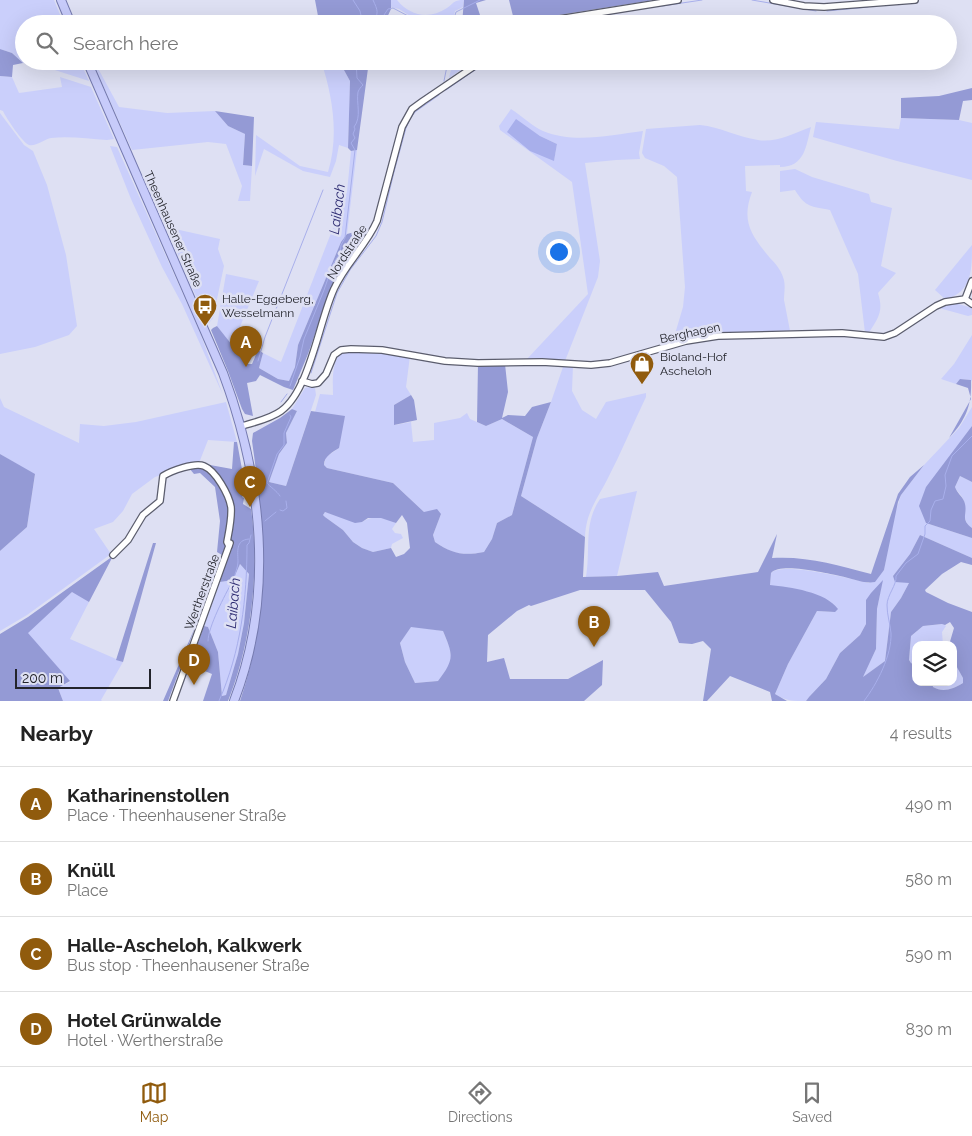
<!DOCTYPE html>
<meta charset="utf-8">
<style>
:root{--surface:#fff;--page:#f2f2f2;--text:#222;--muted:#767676;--line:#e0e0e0;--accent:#905b0d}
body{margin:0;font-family:Raleway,sans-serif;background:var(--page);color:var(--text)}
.controls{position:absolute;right:15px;bottom:15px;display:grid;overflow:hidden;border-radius:10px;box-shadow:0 5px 20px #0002}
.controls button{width:45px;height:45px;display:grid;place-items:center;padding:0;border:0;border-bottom:1px solid var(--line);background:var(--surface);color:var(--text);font:25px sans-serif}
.scale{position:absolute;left:15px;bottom:12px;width:136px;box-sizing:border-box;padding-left:5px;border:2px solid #23242b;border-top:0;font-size:14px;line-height:18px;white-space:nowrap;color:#23242b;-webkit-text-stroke:4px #dee0f3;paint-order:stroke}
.you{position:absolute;left:558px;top:251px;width:18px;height:18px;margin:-12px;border:4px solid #fff;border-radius:50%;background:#1a73e8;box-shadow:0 0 0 8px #1a73e833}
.badge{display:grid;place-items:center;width:32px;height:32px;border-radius:50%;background:var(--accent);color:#fff;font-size:16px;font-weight:700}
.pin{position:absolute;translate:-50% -41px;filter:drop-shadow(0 1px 2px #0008)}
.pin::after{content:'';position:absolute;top:26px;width:18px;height:15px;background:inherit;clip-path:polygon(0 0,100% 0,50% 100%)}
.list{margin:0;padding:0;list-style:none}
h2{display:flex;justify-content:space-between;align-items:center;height:65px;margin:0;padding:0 20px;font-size:21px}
h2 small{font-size:16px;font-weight:400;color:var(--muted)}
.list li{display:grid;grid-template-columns:32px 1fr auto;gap:15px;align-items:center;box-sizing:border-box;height:75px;padding:0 20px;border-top:1px solid var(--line)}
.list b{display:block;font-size:19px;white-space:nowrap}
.list p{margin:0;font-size:16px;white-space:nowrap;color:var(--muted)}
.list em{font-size:16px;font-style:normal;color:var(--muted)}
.icon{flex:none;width:28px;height:28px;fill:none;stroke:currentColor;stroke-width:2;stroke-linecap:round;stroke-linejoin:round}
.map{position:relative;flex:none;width:972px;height:701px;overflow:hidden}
.search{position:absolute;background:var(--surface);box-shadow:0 5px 20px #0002;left:15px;right:15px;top:15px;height:55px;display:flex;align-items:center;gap:12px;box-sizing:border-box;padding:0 18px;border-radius:28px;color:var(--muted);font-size:19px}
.sheet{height:365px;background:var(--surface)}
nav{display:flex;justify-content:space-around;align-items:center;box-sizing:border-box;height:70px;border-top:1px solid var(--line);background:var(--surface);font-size:14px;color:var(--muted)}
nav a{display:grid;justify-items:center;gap:2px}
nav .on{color:var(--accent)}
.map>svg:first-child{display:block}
.green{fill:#cacffb;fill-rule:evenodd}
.forest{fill:#949ad5;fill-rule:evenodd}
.water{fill:#a8afeb}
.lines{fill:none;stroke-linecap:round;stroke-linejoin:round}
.stream{stroke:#a8afeb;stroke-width:1}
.minor-casing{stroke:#5b5d6d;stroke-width:8}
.major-casing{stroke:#757aaf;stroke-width:10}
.minor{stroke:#fff;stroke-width:5.5}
.major{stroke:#c7cbfa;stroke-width:8}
.labels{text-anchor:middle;stroke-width:5;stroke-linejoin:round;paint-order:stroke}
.street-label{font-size:12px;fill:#23242b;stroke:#dee0f3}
.poi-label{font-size:12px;fill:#23242b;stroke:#dee0f3;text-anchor:start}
.water-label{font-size:14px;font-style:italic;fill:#2e2c72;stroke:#dee0f3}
</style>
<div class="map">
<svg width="972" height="701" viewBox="0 0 972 701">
<rect width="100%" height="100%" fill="#dee0f3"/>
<!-- green -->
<path class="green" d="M 0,0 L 54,0 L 64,24 L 24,24 L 24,61 L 80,61 L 89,81 L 33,63 L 23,63 L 12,53 L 0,49 Z
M 391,0 L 397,0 C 410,16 429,20 447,8 C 455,2 454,0 464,0 L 463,7 L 455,11 L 453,20 L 410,16 L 399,9 L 391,7 Z
M 92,61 L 94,61 L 119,107 L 167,113 L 215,111 L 228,126 L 245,134 L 243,165 L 252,166 L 250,201 L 238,201 L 242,186 L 226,144 L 208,142 L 132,150 Z
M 321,61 L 339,61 L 350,81 L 348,148 L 339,145 L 336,161 L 330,177 L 303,171 L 264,149 L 255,176 L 256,135 L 300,166 L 328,172 C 339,136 333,97 321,61 Z
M 453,61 L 474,61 L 449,78 Z
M 0,76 L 12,77 L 19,93 L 62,87 L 60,77 L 91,87 L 114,139 L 107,140 C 89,139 70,136 51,138 C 45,139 35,147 29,145 C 23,143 6,118 3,111 L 0,110 Z
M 511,109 C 522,116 532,126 543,131 C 574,144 611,135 643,131 L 639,153 L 640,159 L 616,160 L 585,163 L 600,261 L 598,277 L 565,361 L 527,359 L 588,294 L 572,182 L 500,130 L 499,126 ZM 516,120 L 540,136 L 557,144 L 554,160 Z
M 0,113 L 24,145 L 33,151 L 47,185 L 66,255 L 77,326 L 69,335 L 35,347 L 0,354 Z
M 901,118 L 959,120 L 972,123 L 972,180 L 897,161 L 813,137 L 816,122 L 899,129 Z
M 700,125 C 720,127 738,137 758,140 C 776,143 795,133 811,127 C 806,146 805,167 780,167 L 780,165 L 745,166 L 746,191 L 752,192 C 741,221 751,235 770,258 C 775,263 781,270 783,277 C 786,285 784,292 784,300 C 786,310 788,320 790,331 L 718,334 L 672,344 L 683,307 L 685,287 L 677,177 L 664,166 L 645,158 L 642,153 L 646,129 Z
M 110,146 L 117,147 L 199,330 L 223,395 L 182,304 L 162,267 L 131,199 Z
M 357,150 L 347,234 L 341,242 L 298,345 L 295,367 L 289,381 L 278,379 L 259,368 L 263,353 L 281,362 L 347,192 L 351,151 Z
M 795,169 L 812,177 L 869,194 L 871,202 L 892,208 L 881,266 L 896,273 L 878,293 C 884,312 878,318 868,334 L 865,333 L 858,274 L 830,210 C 811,206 806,208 795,190 L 780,192 L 780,171 Z
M 166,227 L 220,239 L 218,249 L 224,266 L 213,318 L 209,323 L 207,322 Z
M 972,245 C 972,270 972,293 945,299 L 935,290 Z
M 226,274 L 259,281 L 232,346 L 217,326 Z
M 955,303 L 972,308 L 972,315 L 968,316 L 939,308 Z
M 972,335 L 972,382 L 971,380 L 961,379 L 956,384 L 941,379 L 954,364 Z
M 350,351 L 381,352 L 410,356 L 406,387 L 411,395 L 394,405 L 395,425 L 411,422 L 413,442 L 434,440 L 434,423 L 460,418 L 467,413 L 470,419 L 486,426 L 502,419 L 533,437 L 512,515 L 497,523 L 492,539 L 484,552 C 462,556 453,554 435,542 L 433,535 L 441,514 L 424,512 L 393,483 L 327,468 L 324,465 L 326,457 L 339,448 L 315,412 L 320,394 L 333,395 C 333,385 331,359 342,353 C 344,352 347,352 350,351 Z
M 564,364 L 573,365 L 572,391 L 582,410 L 596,419 L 606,402 L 646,393 L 646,397 C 633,424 621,453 607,480 C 596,501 586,513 585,537 L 521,496 L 537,438 L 551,402 Z
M 310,387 L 315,388 L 316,395 L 286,486 L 269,482 L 279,454 L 287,443 L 286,433 L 297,411 L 292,409 L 305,388 Z
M 0,398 L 4,407 L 79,443 L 80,424 L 104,426 L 136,422 L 226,402 L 237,442 L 208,440 L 199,463 L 155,477 L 132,494 L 123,511 L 113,522 L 94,529 L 111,554 L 27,615 L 0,631 L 0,551 L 27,527 L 35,475 L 0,454 Z
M 972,407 L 972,426 L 926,523 L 972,538 L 972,558 L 920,535 L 910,554 L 893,576 L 909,583 L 901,598 L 891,612 L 885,661 L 862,678 L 876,649 L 877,609 L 881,588 L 866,612 L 866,624 L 860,635 L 840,653 L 826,679 L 809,697 L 806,701 C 794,701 785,701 775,694 L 788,664 L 817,611 L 835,612 L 770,585 L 771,573 C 782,561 852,579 869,583 L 884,570 L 893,520 L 901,495 L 924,465 L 959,428 Z
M 960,476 L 972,482 L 972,528 C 959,519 969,509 962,497 C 960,493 957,492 955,487 Z
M 637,491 L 617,576 L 586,577 C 591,549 583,524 600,499 Z
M 325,512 L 362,522 C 373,515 385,517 396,523 L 392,529 L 395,533 L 401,534 L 403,538 L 392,544 L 391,548 L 373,552 L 362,548 L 353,542 L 343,530 L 325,517 L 323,515 Z
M 240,564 L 249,574 L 244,623 L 238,654 L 226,695 L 222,696 L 218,652 L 208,627 L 204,626 L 220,582 L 233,580 Z
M 73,591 L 89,602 L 70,639 L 123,662 L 101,700 L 102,701 L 63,701 L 58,688 L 70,682 L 27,633 Z
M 943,624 L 946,626 L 942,632 L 943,645 L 916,645 L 916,666 L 911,663 L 909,660 L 911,636 L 923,626 Z
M 411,626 L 443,631 C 453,656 456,658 438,681 L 415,683 L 405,662 L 400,643 Z
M 954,660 L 963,678 L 963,683 C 953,689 943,693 933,687 L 932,682 L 953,682 Z"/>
<!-- forest -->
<path class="forest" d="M 315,0 L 391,0 L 391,9 L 384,24 L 321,24 L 318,16 Z
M 464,0 L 486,0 L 476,3 L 483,24 L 462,24 Z
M 509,0 L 654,0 L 552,16 L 531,24 L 515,24 Z
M 0,49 L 12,53 L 23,63 L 13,65 L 12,77 L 0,76 Z
M 339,61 L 369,61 L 357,150 L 351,151 L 348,148 L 350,81 Z
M 972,88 L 972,100 L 963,101 L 959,120 L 901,118 L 901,98 L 939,96 Z
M 215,111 L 254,117 L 252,166 L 243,165 L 245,134 L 228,126 Z
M 370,228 L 348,257 L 331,288 L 308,354 L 293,390 L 284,387 L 260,375 L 256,381 L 247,383 L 253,416 L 245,414 L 242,409 L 228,371 L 211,330 L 213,328 L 217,326 L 247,364 L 252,364 L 258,350 L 263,353 L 259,368 L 278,379 L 289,381 L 295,367 L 298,345 L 341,242 L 347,234 Z
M 478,364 L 505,364 L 508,392 L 502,418 L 508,415 L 525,416 L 532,407 L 551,402 L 537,438 L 521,496 L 585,537 L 583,577 L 617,576 L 658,572 L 664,586 L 758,572 L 777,534 L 772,558 C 808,556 836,565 871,574 L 898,494 L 910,477 L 924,465 L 901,495 L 898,502 L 884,570 L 875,582 C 863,584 851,578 840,576 C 826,573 780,562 771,573 L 770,585 C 790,587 826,592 838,609 L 835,612 L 817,611 L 788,664 L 775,694 L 787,701 L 772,701 L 770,692 L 730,676 L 707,701 L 703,701 L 711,649 L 703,641 L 692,644 L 679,643 L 671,622 L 645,590 L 580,590 L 531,606 L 529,605 L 517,611 L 488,635 L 487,662 L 504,658 L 510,679 L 568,679 L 603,660 L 602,685 L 584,701 L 240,701 C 270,614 265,531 252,441 L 253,433 L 280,418 L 292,409 L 297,411 L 286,433 L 287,443 L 279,454 L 269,482 L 286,486 L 311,411 L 345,416 L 339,448 C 333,452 324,456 324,465 L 327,468 L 393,483 L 424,512 L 437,509 L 441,514 L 433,535 L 435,542 C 453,554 463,556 484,552 L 492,539 L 497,523 L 512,515 L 533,437 L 502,419 L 486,426 L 477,422 ZM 325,512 L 355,523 L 362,522 L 368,518 L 381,518 L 396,523 L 402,515 L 407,523 L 410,548 L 404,554 L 396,557 L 391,548 L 373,552 L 362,548 L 353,542 L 343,530 L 325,517 L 323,515 ZM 411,627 L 443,631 C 453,655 455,659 438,681 L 415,683 L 405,662 L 400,643 Z
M 960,379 L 971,380 C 972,405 966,420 949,438 L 971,399 L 968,388 L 956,384 Z
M 411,395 L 414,400 L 417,420 L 394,425 L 394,405 Z
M 972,426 L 972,482 L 960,476 L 955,487 C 957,493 962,496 964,501 C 969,513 959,519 972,528 L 972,538 L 926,523 L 919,506 L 926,487 Z
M 234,442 L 237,442 L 246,491 L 242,497 L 244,498 L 243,504 L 251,509 C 260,570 251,644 228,701 L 203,701 L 212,674 L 190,665 L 204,626 L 208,627 L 218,652 L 222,696 L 226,695 L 238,654 L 244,623 L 249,574 L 240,564 L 233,580 L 220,582 L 227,558 L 217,552 L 220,521 L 215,487 L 200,473 L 194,474 L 189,468 L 199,463 L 232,469 Z
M 0,454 L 35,474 L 27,527 L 0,551 Z
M 920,535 L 972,558 L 972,565 L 961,562 L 942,574 L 925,590 L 926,592 L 948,603 L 972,612 L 972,701 L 806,701 L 809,697 L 826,679 L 840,653 L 860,635 L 866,624 L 866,600 L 871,593 L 883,580 L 877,609 L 876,649 L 863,677 L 885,661 L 891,612 L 901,598 L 909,583 L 895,582 L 893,576 L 910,554 ZM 950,622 L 954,628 L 949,645 L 953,645 L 953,660 L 963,678 L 963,683 C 953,689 943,693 933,687 L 932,682 L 916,682 L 916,666 L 911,663 L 909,660 L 911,636 L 923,626 L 942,624 L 945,625 Z
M 153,543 L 156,543 L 123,662 L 116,660 Z
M 113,556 L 89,602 L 72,592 L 28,633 L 70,681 L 58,688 L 63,701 L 0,701 L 0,634 L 28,617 Z
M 196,625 L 168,701 L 163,701 Z"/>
<!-- water -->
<path class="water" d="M 516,119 L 540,136 L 557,144 L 554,161 L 530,151 L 507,132 Z"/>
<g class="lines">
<!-- stream -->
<path class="stream" d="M 353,0 L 360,11 L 363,24
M 373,0 C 378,11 379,12 373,24
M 752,0 L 816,11
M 662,6 L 702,0
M 827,11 L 868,7
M 378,24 L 388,9 L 393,8 L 410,17 L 453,22 L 456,12 L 480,0
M 551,24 L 657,6
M 444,81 L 448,61
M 446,90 L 488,61
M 258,361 L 265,337 L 323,190
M 311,373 L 337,293 L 350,270 L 376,236 L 382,222 L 394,172 L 406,128 L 410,119 L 415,112 L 439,95
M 290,386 L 300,357 L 304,339 L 324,290 L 333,264 L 340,253 L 341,245 L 345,238 L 355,150 L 351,143 L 355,138 L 353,134 L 355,129 L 354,127 C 362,117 356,103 358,92 C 359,89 361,87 363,85 L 357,78 L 356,61
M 281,402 L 287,394
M 280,496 C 277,491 269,486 267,483 L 277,454 L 284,445 L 284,433 L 291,417 L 290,415
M 280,510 L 283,511 L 287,508 L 286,501
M 265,521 L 276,512
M 234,578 C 235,573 238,567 238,562 C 238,552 235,540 249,539
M 208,641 C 208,627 225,595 232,582
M 219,701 C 241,651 247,598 247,545 L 249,543 L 251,535
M 864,701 C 877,684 892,655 891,633 C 890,623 887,615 887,605 C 887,595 897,585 896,576 L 906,563 L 918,554 L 925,534 L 925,526 L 930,521 L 931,510 L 935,501 L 943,499 L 946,486 L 945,475 L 952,456 L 972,436"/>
<defs>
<path id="minor" d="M 773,0 L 804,6 L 824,7 L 915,0
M 540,24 L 553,20 L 678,0
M 965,299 L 972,281
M 302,381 L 312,384 L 318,383 L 326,374 L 334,355 L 341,350 L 351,349 L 382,350 L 445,361 L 478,363 L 542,362 L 591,365 L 610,363 L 686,341 L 718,336 L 842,333 L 884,337 L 895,333 L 936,306 L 945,302 L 965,299 L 972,304
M 242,426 C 255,422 270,419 281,411 C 310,390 319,321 334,289 C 345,264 366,246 377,221 L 402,127 L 412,109 L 423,101 L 482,61
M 113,555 L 128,540 L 143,515 L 160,501 L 163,476 C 171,471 195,462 204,466 C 216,471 229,495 231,507 C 232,518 229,531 227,542 L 229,546
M 173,701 L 230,543"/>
<path id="major" d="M 61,0 L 71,24
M 87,61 L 223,373 C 262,477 275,595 234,701"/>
</defs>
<!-- minor casing -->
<use href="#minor" class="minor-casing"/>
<!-- major casing -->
<use href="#major" class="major-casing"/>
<!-- minor -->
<use href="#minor" class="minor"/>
<!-- major -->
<use href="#major" class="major"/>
</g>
<!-- icons -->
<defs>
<symbol id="bus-pin" viewBox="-11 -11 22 30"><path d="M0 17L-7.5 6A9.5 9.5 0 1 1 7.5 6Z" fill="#905b0d" stroke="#dee0f3"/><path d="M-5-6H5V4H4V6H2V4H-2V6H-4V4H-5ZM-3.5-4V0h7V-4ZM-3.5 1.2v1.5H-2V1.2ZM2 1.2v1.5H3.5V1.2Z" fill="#fff"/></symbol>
<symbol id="shop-pin" viewBox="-11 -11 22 30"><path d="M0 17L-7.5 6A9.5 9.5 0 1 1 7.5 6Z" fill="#905b0d" stroke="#dee0f3"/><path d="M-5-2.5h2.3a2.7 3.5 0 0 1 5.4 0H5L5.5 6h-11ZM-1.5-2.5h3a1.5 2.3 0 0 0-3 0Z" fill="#fff"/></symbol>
</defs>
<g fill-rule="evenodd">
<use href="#bus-pin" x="191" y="292" width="28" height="38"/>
<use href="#shop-pin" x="628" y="350" width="28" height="38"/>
</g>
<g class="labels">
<!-- street labels -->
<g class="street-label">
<text transform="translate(173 229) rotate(66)" y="4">Theenhausener Straße</text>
<text transform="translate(347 252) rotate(-57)" y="4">Nordstraße</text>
<text transform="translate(690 333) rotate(-12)" y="4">Berghagen</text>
<text transform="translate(202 592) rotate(-70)" y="4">Wertherstraße</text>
</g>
<!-- poi labels -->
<g class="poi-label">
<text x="222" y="303">Halle-Eggeberg,<tspan x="222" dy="14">Wesselmann</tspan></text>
<text x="660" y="361">Bioland-Hof<tspan x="660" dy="14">Ascheloh</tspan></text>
</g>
<!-- water labels -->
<g class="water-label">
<text transform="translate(337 209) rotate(-83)" y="5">Laibach</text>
<text transform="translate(233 603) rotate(-85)" y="5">Laibach</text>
</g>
</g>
</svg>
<div class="controls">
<button><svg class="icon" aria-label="layers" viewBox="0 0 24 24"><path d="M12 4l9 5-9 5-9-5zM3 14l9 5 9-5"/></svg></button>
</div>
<div class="scale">200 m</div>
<div class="you"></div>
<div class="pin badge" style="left:246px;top:367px">A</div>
<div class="pin badge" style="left:594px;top:647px">B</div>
<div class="pin badge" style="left:250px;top:507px">C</div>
<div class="pin badge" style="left:194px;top:685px">D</div>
<div class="search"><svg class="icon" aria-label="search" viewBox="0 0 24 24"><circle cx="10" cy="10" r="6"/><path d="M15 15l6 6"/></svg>Search here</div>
</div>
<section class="sheet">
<h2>Nearby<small>4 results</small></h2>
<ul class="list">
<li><span class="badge">A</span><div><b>Katharinenstollen</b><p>Place · Theenhausener Straße</p></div><em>490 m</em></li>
<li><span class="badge">B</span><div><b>Knüll</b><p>Place</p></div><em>580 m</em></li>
<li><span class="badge">C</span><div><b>Halle-Ascheloh, Kalkwerk</b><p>Bus stop · Theenhausener Straße</p></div><em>590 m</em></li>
<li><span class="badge">D</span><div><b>Hotel Grünwalde</b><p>Hotel · Wertherstraße</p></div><em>830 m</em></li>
</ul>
</section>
<nav>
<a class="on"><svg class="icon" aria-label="map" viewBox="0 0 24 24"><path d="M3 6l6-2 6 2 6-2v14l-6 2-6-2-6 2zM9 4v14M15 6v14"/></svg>Map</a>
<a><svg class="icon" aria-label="directions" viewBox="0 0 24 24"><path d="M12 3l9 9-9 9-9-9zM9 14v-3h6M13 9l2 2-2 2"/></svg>Directions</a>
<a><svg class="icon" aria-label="saved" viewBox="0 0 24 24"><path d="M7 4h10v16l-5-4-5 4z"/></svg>Saved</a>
</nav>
